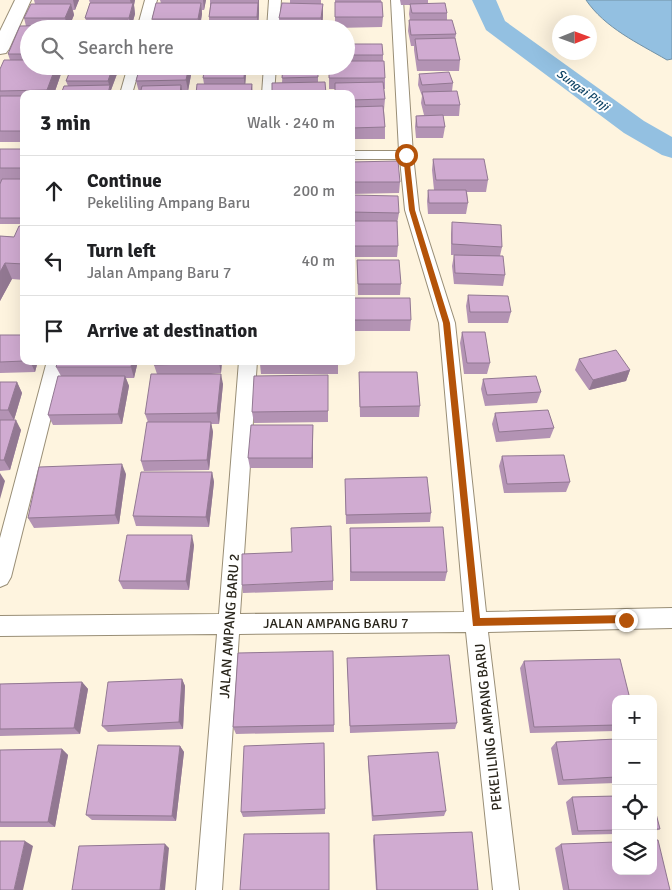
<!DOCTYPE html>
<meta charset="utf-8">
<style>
:root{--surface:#fff;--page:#f6f6f6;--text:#202124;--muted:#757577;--line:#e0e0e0}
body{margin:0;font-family:Signika,sans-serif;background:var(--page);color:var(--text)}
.controls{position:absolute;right:15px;bottom:15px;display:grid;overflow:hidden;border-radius:10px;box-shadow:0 5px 20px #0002}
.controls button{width:45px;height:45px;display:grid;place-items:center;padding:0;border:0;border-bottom:1px solid var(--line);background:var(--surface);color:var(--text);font:25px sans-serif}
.compass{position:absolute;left:552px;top:15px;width:45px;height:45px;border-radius:50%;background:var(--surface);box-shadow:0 5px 20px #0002;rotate:89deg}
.stop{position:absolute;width:15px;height:15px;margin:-11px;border:4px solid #b45309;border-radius:50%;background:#fff}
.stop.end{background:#b45309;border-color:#fff;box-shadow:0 1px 5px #0008}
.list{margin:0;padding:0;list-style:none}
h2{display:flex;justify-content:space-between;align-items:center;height:65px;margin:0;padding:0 20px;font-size:21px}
h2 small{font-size:16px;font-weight:400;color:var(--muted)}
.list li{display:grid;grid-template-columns:32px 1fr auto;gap:15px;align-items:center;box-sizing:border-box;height:70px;padding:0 20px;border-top:1px solid var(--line)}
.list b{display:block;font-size:19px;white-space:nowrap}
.list p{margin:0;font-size:16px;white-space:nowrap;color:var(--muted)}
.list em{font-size:16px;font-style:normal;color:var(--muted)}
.icon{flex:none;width:28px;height:28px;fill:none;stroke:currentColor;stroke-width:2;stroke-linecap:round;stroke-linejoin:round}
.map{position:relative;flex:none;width:672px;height:890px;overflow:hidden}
.search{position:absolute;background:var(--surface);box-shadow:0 5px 20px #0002;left:20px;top:20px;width:335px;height:55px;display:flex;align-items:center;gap:12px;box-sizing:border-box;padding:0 18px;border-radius:28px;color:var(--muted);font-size:19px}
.panel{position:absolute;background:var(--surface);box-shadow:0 5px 20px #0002;left:20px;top:90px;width:335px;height:275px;border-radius:10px}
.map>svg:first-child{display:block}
.water{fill:#93c0e1;stroke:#7392a6}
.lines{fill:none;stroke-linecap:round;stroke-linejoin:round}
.river{fill:#93c0e1;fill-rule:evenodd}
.street-casing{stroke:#998e76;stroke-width:2}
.secondary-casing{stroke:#998e76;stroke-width:2}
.street{fill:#fff;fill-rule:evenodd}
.secondary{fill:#fff;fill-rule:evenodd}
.wall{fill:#b393b4}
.shaded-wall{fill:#927892}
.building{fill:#d0abd1;stroke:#927892}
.route{fill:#b45309}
.labels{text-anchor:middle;stroke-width:4;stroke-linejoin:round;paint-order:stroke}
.far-water-label{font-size:12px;font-style:italic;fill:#104566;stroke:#fff}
.street-label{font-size:14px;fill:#29251b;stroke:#fff}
</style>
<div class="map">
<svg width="672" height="890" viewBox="0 0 672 890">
<rect width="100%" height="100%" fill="#fef4df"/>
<!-- water -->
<path class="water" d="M 586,0 L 672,0 L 672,59 L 667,60 C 638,43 605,28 586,0 Z"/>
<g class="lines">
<!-- river -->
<path class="river" d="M 472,0 L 496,0 L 505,21 L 644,121 L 672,137 L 672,158 L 662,155 L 624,133 L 486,30 Z"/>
<defs>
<path id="street" d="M 145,0 L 157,0 L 149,29 L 137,29 Z
M 269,0 L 281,0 L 279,29 L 267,29 Z
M 391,0 L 403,0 L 413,155 L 419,210 L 455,323 L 486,612 L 672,608 L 672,628 L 488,632 L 519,890 L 493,890 L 466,632 L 239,634 L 222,890 L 196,890 L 217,634 L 0,636 L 0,616 L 219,614 L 239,361 L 257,361 L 240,614 L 464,612 L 439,323 L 405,210 L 400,159 L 351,159 L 351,151 L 399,151 Z
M 128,66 L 140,66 L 132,94 L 120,94 Z
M 264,66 L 276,66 L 274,94 L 262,94 Z
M 47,361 L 65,361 L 11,577 L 7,584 L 0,587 L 0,538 Z"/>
<path id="secondary" d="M 15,0 L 31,0 L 9,49 L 6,53 L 0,54 L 0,31 Z"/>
</defs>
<!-- street casing -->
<use href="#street" class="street-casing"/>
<!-- secondary casing -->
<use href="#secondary" class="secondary-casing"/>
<!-- street -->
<use href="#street" class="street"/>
<!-- secondary -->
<use href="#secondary" class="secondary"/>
</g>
<!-- wall -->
<path class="wall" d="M 34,0 L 79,0 L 75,10 L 73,10 L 74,15 L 70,25 L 75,25 L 76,29 L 29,29 L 29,66 L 61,66 L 62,71 L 54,94 L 24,94 L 24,142 L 0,142 L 0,69 L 10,60 L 8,54 L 26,26 L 24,18 L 35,4 Z
M 89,0 L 135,0 L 134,5 L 135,14 L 131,28 L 86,20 L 85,18 L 90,3 Z
M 160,0 L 206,0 L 204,10 L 202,10 L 202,14 L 200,29 L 151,29 L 153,23 L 152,19 L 161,3 Z
M 210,0 L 259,0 L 259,13 L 258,28 L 250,28 L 250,29 L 206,29 L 209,24 L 209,17 L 210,7 Z
M 290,0 L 321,0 L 321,4 L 323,4 L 323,15 L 322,29 L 280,28 L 279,18 L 290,4 Z
M 335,0 L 381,0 L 383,17 L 382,27 L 335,28 Z
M 400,0 L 428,0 L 428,3 L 447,13 L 447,20 L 456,34 L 455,40 L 460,60 L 459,71 L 417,71 L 414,50 L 414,46 L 411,46 L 408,31 L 409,20 L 410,20 L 409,14 L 410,5 L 401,5 Z
M 346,44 L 383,55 L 383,61 L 385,78 L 385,89 L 384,89 L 385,99 L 384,110 L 385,127 L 385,139 L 351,139 L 351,94 L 335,89 L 329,89 L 329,66 L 346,66 Z
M 72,66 L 120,66 L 119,68 L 115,68 L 117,74 L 111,90 L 112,94 L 61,94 L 68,86 L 66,81 Z
M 140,66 L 189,66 L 191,75 L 188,91 L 139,92 L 136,81 Z
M 202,66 L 252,66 L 245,66 L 246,74 L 245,84 L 252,84 L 253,94 L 196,94 L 204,84 L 203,78 L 205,67 Z
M 283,66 L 325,66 L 325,70 L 318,70 L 318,82 L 282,83 Z
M 419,74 L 453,83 L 452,91 L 460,105 L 459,116 L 443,116 L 445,127 L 443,138 L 416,138 L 415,127 L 416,116 L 424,115 L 421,103 L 422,96 L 418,85 Z
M 0,149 L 24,149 L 24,224 L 0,224 Z
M 433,159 L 488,180 L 486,192 L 467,192 L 468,203 L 466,214 L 428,214 L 427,201 L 428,190 L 434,190 L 432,170 Z
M 351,162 L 400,182 L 399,193 L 351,194 Z
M 351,195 L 399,213 L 397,224 L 398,246 L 397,257 L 351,257 Z
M 452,222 L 502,247 L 500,256 L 505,275 L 503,286 L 454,284 L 452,266 L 454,255 L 451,255 L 451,234 Z
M 24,227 L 24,280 L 12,279 L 0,301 L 0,236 L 14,237 Z
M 357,260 L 401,284 L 400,295 L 358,295 Z
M 468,295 L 511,312 L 508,323 L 468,323 L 466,306 Z
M 353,298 L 411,320 L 410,331 L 354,331 Z
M 462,332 L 490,363 L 487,374 L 464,374 L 460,343 Z
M 0,335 L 24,361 L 38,361 L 35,372 L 0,373 Z
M 579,359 L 630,370 L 626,381 L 589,390 L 575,370 Z
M 58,361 L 138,361 L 134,378 L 126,378 L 129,386 L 122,424 L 53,425 L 48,415 L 61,376 L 56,367 Z
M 154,361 L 222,361 L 221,373 L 211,374 L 223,384 L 219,424 L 211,424 L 213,432 L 209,470 L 144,471 L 141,461 L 148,422 L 145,414 L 157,374 L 154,365 Z
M 338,361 L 338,374 L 261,374 L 260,364 Z
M 359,372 L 420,406 L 419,417 L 360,417 Z
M 328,375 L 328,422 L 254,423 L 252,412 Z
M 483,379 L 541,392 L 537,403 L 485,406 L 481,389 Z
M 0,382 L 17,382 L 22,393 L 14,420 L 21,430 L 10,470 L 0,471 Z
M 495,413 L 554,428 L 550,438 L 496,442 L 492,424 Z
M 313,425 L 313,468 L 250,468 L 248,458 Z
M 502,456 L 570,482 L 566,492 L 504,493 L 499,466 Z
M 212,472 L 214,482 L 209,527 L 136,526 L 133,516 Z
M 126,474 L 119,524 L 34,528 L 28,518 Z
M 345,479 L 431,513 L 430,522 L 346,524 Z
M 350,528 L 447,572 L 445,581 L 350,581 Z
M 194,545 L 189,590 L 123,589 L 119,581 Z
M 333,581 L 333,590 L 243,593 L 242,585 Z
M 333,651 L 334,732 L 236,734 L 233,727 Z
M 347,658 L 457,723 L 455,729 L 350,733 Z
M 524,661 L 616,699 L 616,731 L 530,733 L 520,668 Z
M 182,679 L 185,686 L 183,729 L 108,732 L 102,726 Z
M 82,682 L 88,689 L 80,734 L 0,736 L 0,684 Z
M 616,739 L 616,783 L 558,785 L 551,748 L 556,742 Z
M 324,743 L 325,814 L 243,817 L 241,812 Z
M 180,746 L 184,752 L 176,821 L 92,820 L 86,815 Z
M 62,749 L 68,755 L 55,827 L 0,827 L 0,750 Z
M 368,756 L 446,811 L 444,816 L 372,821 L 368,762 Z
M 616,796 L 616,834 L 572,835 L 566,802 L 572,797 Z
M 653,802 L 660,829 L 653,832 Z
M 374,835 L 478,890 L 376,890 L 373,840 Z
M 561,844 L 670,890 L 563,890 L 555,848 Z"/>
<!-- shaded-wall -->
<path class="shaded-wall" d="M 73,0 L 79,0 L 75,10 Z
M 130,0 L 135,0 L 134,5 L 135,14 L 131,28 L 129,18 L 132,8 Z
M 203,0 L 206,0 L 204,10 Z
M 258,0 L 259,0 L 259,13 L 258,28 L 257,17 Z
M 201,3 L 202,14 L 199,29 L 198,19 Z
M 71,4 L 74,15 L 68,29 L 65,18 Z
M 323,4 L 323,15 L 322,29 L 321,18 Z
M 128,20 L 129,29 L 125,29 Z
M 56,66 L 61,66 L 62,71 L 54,94 L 49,94 L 47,90 Z
M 113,66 L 115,66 L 117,74 L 111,90 L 112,94 L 108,94 L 110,88 L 108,81 Z
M 189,66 L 191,75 L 188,91 L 186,80 Z
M 245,66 L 246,74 L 245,89 L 244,78 Z
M 181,85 L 183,94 L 180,94 Z
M 5,263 L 12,279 L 0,301 L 0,272 Z
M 30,361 L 38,361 L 35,372 Z
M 132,361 L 138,361 L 134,378 L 131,367 Z
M 219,361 L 222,361 L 221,373 L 219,363 Z
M 630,370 L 626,381 L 589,390 L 593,380 Z
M 221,374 L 223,384 L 219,424 L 217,413 Z
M 125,376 L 129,386 L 122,424 L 118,414 Z
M 17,382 L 22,393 L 14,420 L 8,410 Z
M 16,420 L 21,430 L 10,470 L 4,460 Z
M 211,422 L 213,432 L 209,470 L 207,460 Z
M 313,425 L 313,468 L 312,458 Z
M 122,464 L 126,474 L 119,524 L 115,515 Z
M 212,472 L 214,482 L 209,527 L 206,517 Z
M 0,473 L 5,481 L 0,499 Z
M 192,535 L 194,545 L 189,590 L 186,581 Z
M 182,679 L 185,686 L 183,729 L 179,722 Z
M 82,682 L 88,689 L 80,734 L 74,728 Z
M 180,746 L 184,752 L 176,821 L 172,816 Z
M 62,749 L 68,755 L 55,827 L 48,822 Z
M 25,841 L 33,846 L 23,890 L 14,890 Z
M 165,844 L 169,848 L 165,890 L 160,890 Z"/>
<!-- building -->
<path class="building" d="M 335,2 L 382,2 L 383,17 L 335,17 Z
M 90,3 L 133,3 L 129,18 L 85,18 Z
M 156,3 L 201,3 L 198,19 L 152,19 Z
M 211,3 L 258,3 L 257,17 L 209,17 Z
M 282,3 L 323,4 L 321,18 L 279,18 Z
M 445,3 L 447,13 L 412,13 L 410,4 Z
M 31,4 L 71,4 L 65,18 L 24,18 Z
M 128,20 L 125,29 L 78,29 L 80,21 Z
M 409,20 L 452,20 L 456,34 L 411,35 Z
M 153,22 L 190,22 L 188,29 L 151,29 Z
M 207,24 L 250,24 L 250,29 L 206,29 Z
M 75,25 L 74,29 L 29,29 L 29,54 L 8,54 L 20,26 Z
M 282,25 L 321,25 L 321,29 L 282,29 Z
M 455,38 L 460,60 L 418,60 L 415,39 Z
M 346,44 L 382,44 L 383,55 L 346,55 Z
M 4,60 L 29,60 L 29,66 L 56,66 L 47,90 L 0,91 L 0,69 Z
M 346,61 L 384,61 L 385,78 L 329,78 L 329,66 L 346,66 Z
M 72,66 L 113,66 L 108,81 L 66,81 Z
M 140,66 L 189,66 L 186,80 L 136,81 Z
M 205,66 L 245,66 L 244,78 L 203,78 Z
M 283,66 L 318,66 L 318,77 L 282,78 Z
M 449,72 L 453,83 L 422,85 L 419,74 Z
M 325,82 L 326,94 L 272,94 L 272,83 Z
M 383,82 L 385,99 L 351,100 L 351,94 L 335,94 L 335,83 Z
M 197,84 L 252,84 L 251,94 L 196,94 Z
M 110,85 L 108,94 L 61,94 L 64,86 Z
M 181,85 L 180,94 L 140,94 L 142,86 Z
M 457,91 L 460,105 L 425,105 L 422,92 Z
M 0,96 L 24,96 L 24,131 L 0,131 Z
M 383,106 L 385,127 L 351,128 L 351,107 Z
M 443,115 L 445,127 L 417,127 L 416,116 Z
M 0,149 L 24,149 L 24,168 L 0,168 Z
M 433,159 L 484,159 L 488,180 L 436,180 Z
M 398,161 L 400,182 L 351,182 L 351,162 Z
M 2,179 L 24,179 L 24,218 L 0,218 L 0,184 Z
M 428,190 L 466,190 L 468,203 L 429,203 Z
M 351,195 L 398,196 L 399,213 L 351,212 Z
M 351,221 L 397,221 L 398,246 L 351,246 Z
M 452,222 L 501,225 L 502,247 L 452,244 Z
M 19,226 L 24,227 L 24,264 L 5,263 L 0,272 L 0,236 L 14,237 Z
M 454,255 L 503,256 L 505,275 L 455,273 Z
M 357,260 L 399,260 L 401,284 L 358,284 Z
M 468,295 L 508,296 L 511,312 L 470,312 Z
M 353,298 L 410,298 L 411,320 L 354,320 Z
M 462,332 L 485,332 L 490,363 L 467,363 Z
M 0,335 L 24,335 L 24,361 L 0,362 Z
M 616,350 L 630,370 L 593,380 L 579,359 Z
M 58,361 L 132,361 L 131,367 L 56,367 Z
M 154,361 L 219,361 L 219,363 L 154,365 Z
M 260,361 L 338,361 L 338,363 L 260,364 Z
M 359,372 L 417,372 L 420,406 L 360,407 Z
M 151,374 L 221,374 L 217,413 L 145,414 Z
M 328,375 L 328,411 L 252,412 L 254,376 Z
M 58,376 L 125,376 L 118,414 L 48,415 Z
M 536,376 L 541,392 L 487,395 L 483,379 Z
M 0,382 L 17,382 L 8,410 L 0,410 Z
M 548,410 L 554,428 L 499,432 L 495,413 Z
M 0,420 L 16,420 L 4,460 L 0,460 Z
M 147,422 L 211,422 L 207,460 L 141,461 Z
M 251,425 L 313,425 L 312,458 L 248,458 Z
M 564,455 L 570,482 L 507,484 L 502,456 Z
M 122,464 L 115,515 L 28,518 L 39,467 Z
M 141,472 L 212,472 L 206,517 L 133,516 Z
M 427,477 L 431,513 L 346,515 L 345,479 Z
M 331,526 L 333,581 L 242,585 L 242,554 L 292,552 L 291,528 Z
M 443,527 L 447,572 L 351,572 L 350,528 Z
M 127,535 L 192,535 L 186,581 L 119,581 Z
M 333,651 L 334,725 L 233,727 L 238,653 Z
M 449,655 L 457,723 L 350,726 L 347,658 Z
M 620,659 L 630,699 L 616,699 L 616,725 L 534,727 L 524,661 Z
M 182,679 L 179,722 L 102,726 L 108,682 Z
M 82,682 L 74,728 L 0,729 L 0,684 Z
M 616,739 L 616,777 L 563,780 L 556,742 Z
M 324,743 L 325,809 L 241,812 L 244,746 Z
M 98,745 L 180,746 L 172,816 L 86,815 Z
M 62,749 L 48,822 L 0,822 L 0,750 Z
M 438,752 L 446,811 L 373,816 L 368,756 Z
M 616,796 L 616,830 L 578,831 L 572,797 Z
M 653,802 L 660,829 L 653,829 Z
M 472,832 L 478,890 L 377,890 L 374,835 Z
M 329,833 L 329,890 L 240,890 L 244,834 Z
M 653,840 L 658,840 L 670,890 L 569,890 L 561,844 L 616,842 L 616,871 L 653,871 Z
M 0,841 L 25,841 L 14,890 L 0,890 Z
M 165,844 L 160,890 L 72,890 L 79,846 Z"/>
<!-- route -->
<path class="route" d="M 406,153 L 409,155 L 415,210 L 450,323 L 480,618 L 626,615 L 630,620 L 629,623 L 473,626 L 443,323 L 409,210 L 403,155 Z"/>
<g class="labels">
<!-- far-water labels -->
<g class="far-water-label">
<text transform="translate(583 90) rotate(36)" y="4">Sungai Pinji</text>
</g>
<!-- street labels -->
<g class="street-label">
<text x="336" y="628">JALAN AMPANG BARU 7</text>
<text transform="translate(229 626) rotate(-86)" y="5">JALAN AMPANG BARU 2</text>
<text transform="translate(488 727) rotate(-96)" y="5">PEKELILING AMPANG BARU</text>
</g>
</g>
</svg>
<div class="controls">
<button>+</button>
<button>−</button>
<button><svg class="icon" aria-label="locate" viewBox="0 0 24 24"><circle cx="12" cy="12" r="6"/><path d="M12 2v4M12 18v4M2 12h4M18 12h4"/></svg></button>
<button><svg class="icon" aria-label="layers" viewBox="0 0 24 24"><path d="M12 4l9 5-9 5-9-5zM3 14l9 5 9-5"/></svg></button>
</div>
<svg class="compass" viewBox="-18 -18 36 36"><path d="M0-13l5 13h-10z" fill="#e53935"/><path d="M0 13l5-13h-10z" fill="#757577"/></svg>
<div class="stop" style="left:406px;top:155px"></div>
<div class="stop end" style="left:626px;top:620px"></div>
<div class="search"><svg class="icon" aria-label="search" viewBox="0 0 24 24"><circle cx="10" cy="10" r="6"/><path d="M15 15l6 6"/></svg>Search here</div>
<section class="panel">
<h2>3 min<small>Walk · 240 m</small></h2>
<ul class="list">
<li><svg class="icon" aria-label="ahead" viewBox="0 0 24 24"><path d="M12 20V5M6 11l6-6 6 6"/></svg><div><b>Continue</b><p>Pekeliling Ampang Baru</p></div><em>200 m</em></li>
<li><svg class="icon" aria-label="left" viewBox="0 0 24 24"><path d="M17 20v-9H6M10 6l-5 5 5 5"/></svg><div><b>Turn left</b><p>Jalan Ampang Baru 7</p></div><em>40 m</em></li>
<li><svg class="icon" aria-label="arrive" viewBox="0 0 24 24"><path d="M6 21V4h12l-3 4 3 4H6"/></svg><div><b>Arrive at destination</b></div></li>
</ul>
</section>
</div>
